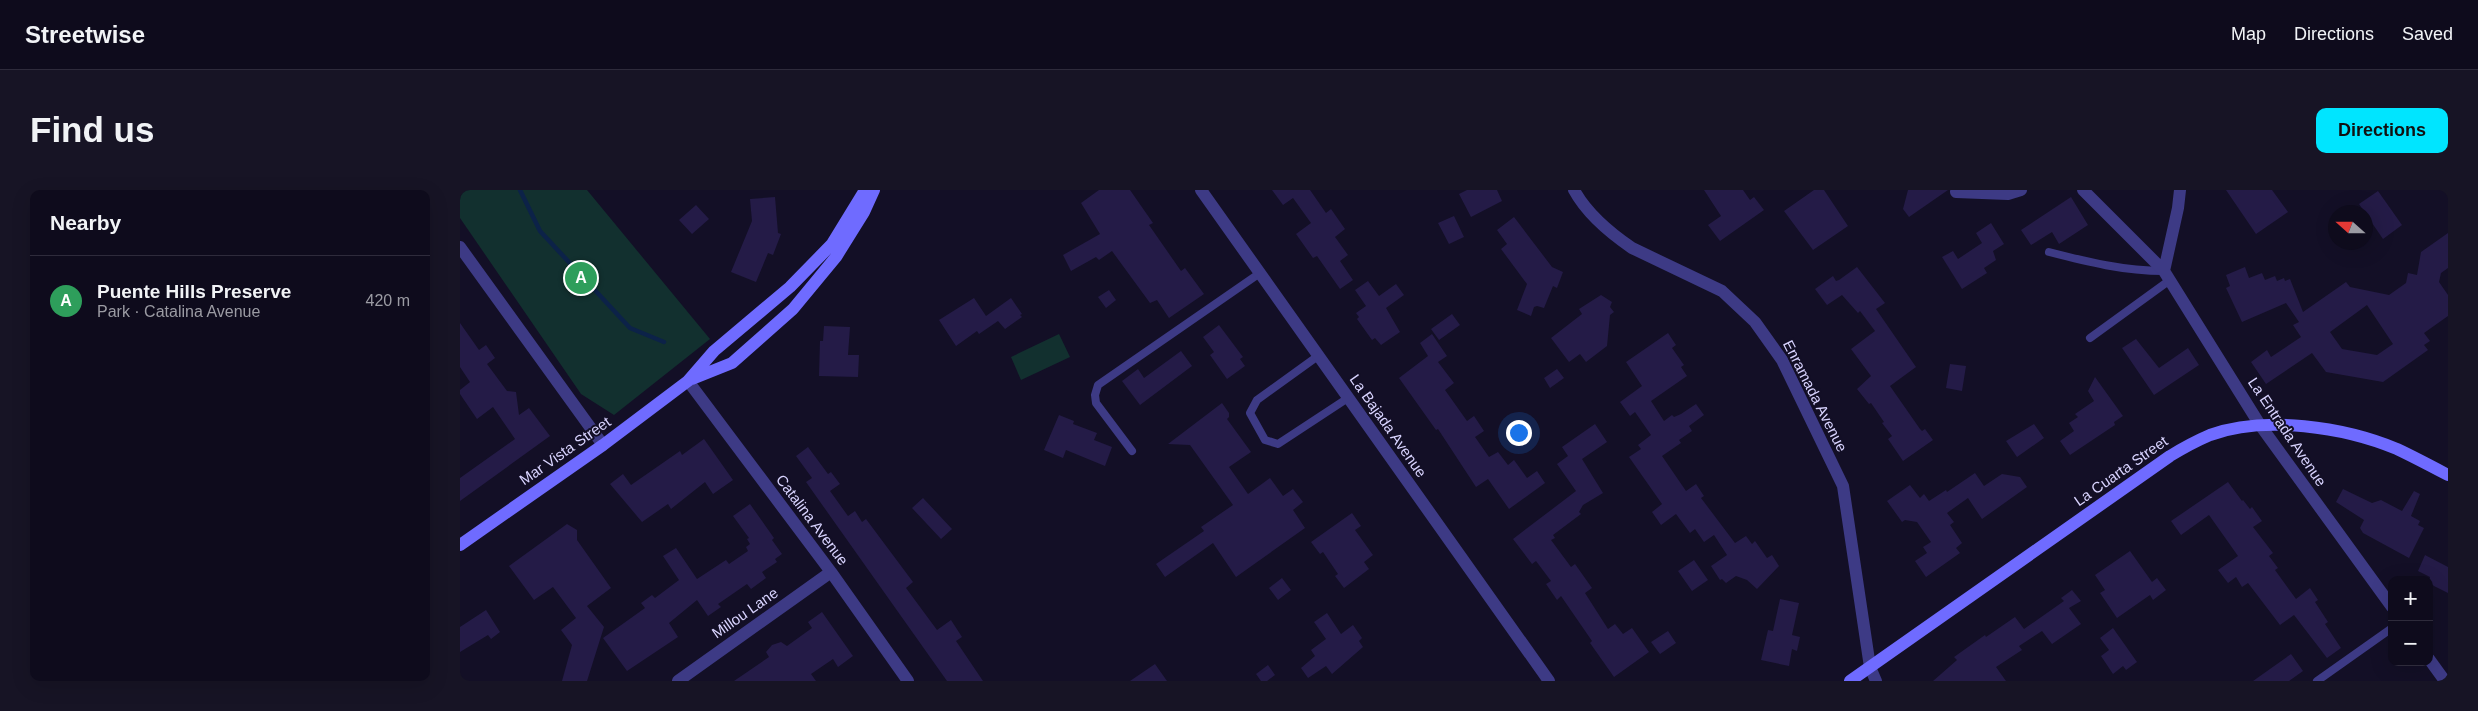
<!DOCTYPE html>
<meta charset="utf-8">
<style>
:root{--surface:#0e0b1c;--page:#171425;--text:#f1f3f6;--muted:#9b9ba3;--line:#2e2b3b;--accent:#00e5ff}
body{margin:0;font-family:Helvetica,sans-serif;background:var(--page);color:var(--text)}
.controls{position:absolute;right:15px;bottom:15px;display:grid;overflow:hidden;border-radius:10px;box-shadow:0 5px 20px #0002}
.controls button{width:45px;height:45px;display:grid;place-items:center;padding:0;border:0;border-bottom:1px solid var(--line);background:var(--surface);color:var(--text);font:25px sans-serif}
.compass{position:absolute;left:1868px;top:15px;width:45px;height:45px;border-radius:50%;background:var(--surface);box-shadow:0 5px 20px #0002;rotate:291deg}
.you{position:absolute;left:1058px;top:242px;width:18px;height:18px;margin:-12px;border:4px solid #fff;border-radius:50%;background:#1a73e8;box-shadow:0 0 0 8px #1a73e833}
.badge{display:grid;place-items:center;width:32px;height:32px;border-radius:50%;background:var(--accent);color:#fff;font-size:16px;font-weight:700}
.pin{position:absolute;translate:-50% -50%;border:2px solid #fff;box-shadow:0 1px 5px #0006}
.list{margin:0;padding:0;list-style:none}
h2{display:flex;justify-content:space-between;align-items:center;height:65px;margin:0;padding:0 20px;font-size:21px}
h2 small{font-size:16px;font-weight:400;color:var(--muted)}
.list li{display:grid;grid-template-columns:32px 1fr auto;gap:15px;align-items:center;box-sizing:border-box;height:90px;padding:0 20px;border-top:1px solid var(--line)}
.list b{display:block;font-size:19px;white-space:nowrap}
.list p{margin:0;font-size:16px;white-space:nowrap;color:var(--muted)}
.list em{font-size:16px;font-style:normal;color:var(--muted)}
.map{position:relative;flex:none;width:1988px;height:491px;overflow:hidden;border-radius:10px}
header{display:flex;align-items:center;gap:30px;box-sizing:border-box;height:70px;padding:0 25px;background:var(--surface);border-bottom:1px solid var(--line)}
header strong{font-size:24px}
nav{display:flex;gap:28px;margin-inline-start:auto;font-size:18px}
.intro{display:flex;align-items:center;justify-content:space-between;box-sizing:border-box;height:120px;padding:0 30px}
h1{margin:0;font-size:35px}
.button{padding:12px 22px;border-radius:10px;background:var(--accent);color:#111;font-size:18px;font-weight:700}
main{display:flex;gap:30px;padding:0 30px}
aside{flex:1;background:var(--surface);border-radius:10px;box-shadow:0 5px 20px #0002}
.map>svg:first-child{display:block}
.green{fill:#12302f}
.lines{fill:none;stroke-linecap:round;stroke-linejoin:round}
.stream{stroke:#0c2248;stroke-width:4.5}
.building{fill:#241b47;fill-rule:evenodd}
.lane{stroke:#3d3a85;stroke-width:8}
.street{stroke:#3d3a85;stroke-width:12}
.secondary{stroke:#6f6bff;stroke-width:12}
.labels{text-anchor:middle;stroke-width:4;stroke-linejoin:round;paint-order:stroke}
.street-label{font-size:15px;fill:#d9d4ff;stroke:#130f26}
</style>
<header>
<strong>Streetwise</strong>
<nav><a>Map</a><a>Directions</a><a>Saved</a></nav>
</header>
<div class="intro"><h1>Find us</h1><a class="button">Directions</a></div>
<main>
<aside>
<h2>Nearby<small></small></h2>
<ul class="list">
<li><span class="badge" style="background:#2e9e5b">A</span><div><b>Puente Hills Preserve</b><p>Park · Catalina Avenue</p></div><em>420 m</em></li>
</ul>
</aside>
<div class="map">
<svg width="1988" height="491" viewBox="0 0 1988 491">
<rect width="100%" height="100%" fill="#130f26"/>
<!-- green -->
<path class="green" d="M 0,0 L 127,0 L 250,149 L 154,225 L 121,204 L 0,28 Z
M 599,144 L 610,167 L 561,190 L 551,167 Z"/>
<g class="lines">
<!-- stream -->
<path class="stream" d="M 60,0 L 80,41 L 170,138 L 204,152"/>
</g>
<!-- building -->
<path class="building" d="M 639,0 L 670,0 L 693,33 L 689,35 L 721,81 L 725,78 L 744,104 L 709,128 L 697,110 L 690,113 L 652,61 L 639,70 L 636,67 L 611,81 L 603,65 L 640,44 L 621,13 Z
M 812,0 L 850,0 L 866,23 L 871,19 L 885,39 L 875,47 L 888,65 L 880,71 L 893,90 L 880,99 L 857,66 L 853,68 L 836,44 L 851,33 L 833,8 L 823,15 Z
M 1007,0 L 1037,0 L 1042,11 L 1011,27 L 999,4 Z
M 1244,0 L 1283,0 L 1290,10 L 1294,7 L 1304,20 L 1260,51 L 1248,35 L 1261,26 Z
M 1354,0 L 1364,0 L 1388,36 L 1353,60 L 1324,21 Z
M 1448,0 L 1488,0 L 1449,27 L 1443,19 Z
M 1766,0 L 1812,0 L 1828,22 L 1796,44 Z
M 1918,1 L 1942,35 L 1923,49 L 1899,14 Z
M 315,7 L 318,43 L 321,44 L 313,65 L 308,63 L 296,92 L 271,82 L 292,31 L 290,9 Z
M 1611,7 L 1628,35 L 1599,54 L 1592,42 L 1571,55 L 1561,40 Z
M 236,15 L 249,29 L 232,44 L 219,30 Z
M 994,26 L 1004,47 L 989,54 L 978,33 Z
M 1054,27 L 1092,77 L 1103,82 L 1097,98 L 1093,96 L 1084,118 L 1077,116 L 1074,117 L 1071,126 L 1057,120 L 1067,94 L 1041,59 L 1047,54 L 1037,40 Z
M 1531,33 L 1544,54 L 1533,61 L 1536,70 L 1524,78 L 1527,83 L 1502,99 L 1482,67 L 1493,61 L 1498,69 L 1522,53 L 1516,43 Z
M 1988,43 L 1988,78 L 1981,83 L 1979,92 L 1988,105 L 1988,126 L 1964,143 L 1970,151 L 1964,155 L 1968,160 L 1923,192 L 1866,182 L 1852,163 L 1806,194 L 1791,172 L 1807,160 L 1811,167 L 1841,147 L 1833,135 L 1839,132 L 1826,113 L 1782,132 L 1766,98 L 1770,96 L 1766,85 L 1785,77 L 1789,88 L 1802,83 L 1805,90 L 1815,86 L 1817,91 L 1824,88 L 1825,91 L 1830,89 L 1843,122 L 1886,92 L 1890,97 L 1929,105 L 1946,93 L 1948,83 L 1957,85 L 1961,62 ZM 1907,115 L 1933,154 L 1917,165 L 1882,159 L 1870,142 Z
M 1397,77 L 1425,113 L 1416,119 L 1456,177 L 1430,196 L 1460,239 L 1462,241 L 1465,239 L 1473,250 L 1443,271 L 1428,249 L 1432,246 L 1422,233 L 1424,232 L 1411,213 L 1409,214 L 1397,199 L 1411,186 L 1391,159 L 1415,141 L 1400,121 L 1398,123 L 1382,105 L 1367,115 L 1355,99 L 1373,86 L 1376,91 L 1379,90 Z
M 908,91 L 919,106 L 936,94 L 944,105 L 926,118 L 940,142 L 921,155 L 915,148 L 912,150 L 897,129 L 899,127 L 896,123 L 906,116 L 895,100 Z
M 649,100 L 656,110 L 646,118 L 638,107 Z
M 1141,105 L 1152,112 L 1150,117 L 1154,122 L 1150,125 L 1147,156 L 1126,172 L 1120,164 L 1109,172 L 1091,148 L 1122,124 L 1119,119 Z
M 514,108 L 526,126 L 551,108 L 562,124 L 560,125 L 562,127 L 545,139 L 538,131 L 519,144 L 517,141 L 496,156 L 479,130 Z
M 992,124 L 1000,135 L 979,150 L 971,139 Z
M 0,133 L 19,160 L 26,155 L 35,168 L 27,174 L 47,201 L 56,202 L 59,225 L 69,218 L 90,246 L 0,311 L 0,288 L 55,249 L 33,217 L 17,229 L 0,204 L 0,200 L 10,192 L 0,177 Z
M 759,135 L 783,167 L 780,169 L 785,176 L 767,189 L 750,165 L 754,162 L 743,147 Z
M 364,136 L 390,137 L 388,165 L 399,165 L 398,187 L 359,186 L 360,151 L 363,151 Z
M 1208,143 L 1216,155 L 1212,158 L 1224,175 L 1221,177 L 1227,186 L 1191,211 L 1204,231 L 1212,225 L 1214,227 L 1221,224 L 1236,214 L 1244,225 L 1229,236 L 1232,241 L 1219,250 L 1221,253 L 1202,266 L 1226,301 L 1236,294 L 1244,306 L 1241,308 L 1275,353 L 1286,346 L 1292,354 L 1295,351 L 1307,368 L 1312,365 L 1319,376 L 1297,399 L 1287,390 L 1276,386 L 1266,393 L 1262,389 L 1260,390 L 1251,376 L 1267,365 L 1254,345 L 1244,352 L 1235,339 L 1230,343 L 1216,324 L 1201,335 L 1192,322 L 1202,314 L 1169,267 L 1181,259 L 1178,255 L 1191,245 L 1175,222 L 1170,226 L 1160,212 L 1182,196 L 1166,172 Z
M 972,144 L 987,166 L 978,172 L 994,193 L 985,200 L 1007,231 L 1014,226 L 1024,241 L 1015,247 L 1029,267 L 1038,262 L 1048,275 L 1054,270 L 1067,288 L 1077,281 L 1085,293 L 1049,319 L 1028,289 L 1016,297 L 978,239 L 976,240 L 939,188 L 968,166 L 960,153 Z
M 1676,149 L 1699,178 L 1728,158 L 1739,175 L 1694,205 L 1662,158 Z
M 721,161 L 732,176 L 680,215 L 662,191 L 678,179 L 684,188 Z
M 1490,174 L 1506,176 L 1502,201 L 1486,198 Z
M 1097,179 L 1104,188 L 1090,198 L 1084,188 Z
M 1635,187 L 1663,226 L 1654,232 L 1655,235 L 1610,265 L 1600,251 L 1614,241 L 1609,233 L 1618,227 L 1615,224 L 1634,211 L 1628,201 Z
M 762,213 L 769,223 L 769,227 L 767,229 L 791,262 L 769,277 L 788,304 L 810,288 L 823,306 L 833,299 L 843,312 L 833,320 L 845,338 L 776,387 L 753,353 L 705,387 L 696,374 L 744,341 L 741,337 L 773,315 L 730,255 L 708,254 Z
M 599,225 L 614,231 L 613,234 L 637,243 L 634,250 L 652,257 L 645,276 L 606,260 L 603,268 L 584,260 Z
M 1135,234 L 1147,252 L 1122,269 L 1143,303 L 1123,315 L 1119,322 L 1121,324 L 1093,345 L 1095,348 L 1091,350 L 1111,377 L 1115,374 L 1132,398 L 1125,403 L 1148,439 L 1155,434 L 1163,444 L 1172,438 L 1189,462 L 1154,487 L 1130,453 L 1132,451 L 1101,406 L 1097,410 L 1086,394 L 1091,391 L 1076,371 L 1072,374 L 1053,349 L 1116,301 L 1097,274 L 1108,266 L 1102,257 Z
M 1574,234 L 1584,248 L 1557,267 L 1546,251 Z
M 244,249 L 273,290 L 253,304 L 245,292 L 211,319 L 208,314 L 182,332 L 150,294 L 163,284 L 171,295 L 220,261 L 222,265 Z
M 348,257 L 368,284 L 371,282 L 380,294 L 370,301 L 388,326 L 395,321 L 402,332 L 406,329 L 453,392 L 446,398 L 477,440 L 491,430 L 502,447 L 496,451 L 523,491 L 487,491 L 346,292 L 352,288 L 336,266 Z
M 1515,283 L 1524,296 L 1542,284 L 1560,287 L 1567,297 L 1522,329 L 1508,308 L 1487,323 L 1494,332 L 1490,335 L 1502,353 L 1496,358 L 1500,363 L 1466,387 L 1455,371 L 1467,363 L 1463,357 L 1471,352 L 1457,332 L 1445,330 L 1442,332 L 1427,311 L 1450,295 L 1460,308 L 1464,304 L 1469,311 L 1486,300 L 1487,302 Z
M 1768,292 L 1782,311 L 1783,310 L 1790,319 L 1792,317 L 1802,331 L 1793,337 L 1813,363 L 1809,366 L 1818,378 L 1815,380 L 1836,409 L 1850,398 L 1858,410 L 1855,412 L 1868,432 L 1865,434 L 1881,458 L 1867,468 L 1834,425 L 1820,435 L 1788,393 L 1782,397 L 1776,387 L 1768,393 L 1758,380 L 1778,366 L 1749,325 L 1721,345 L 1711,331 Z
M 1883,299 L 1912,313 L 1921,310 L 1942,321 L 1954,301 L 1960,304 L 1951,326 L 1960,331 L 1958,335 L 1964,338 L 1949,368 L 1903,343 L 1900,338 L 1904,330 L 1876,312 Z
M 463,308 L 492,339 L 481,349 L 452,318 Z
M 290,314 L 314,348 L 312,350 L 322,364 L 315,369 L 317,372 L 302,382 L 306,388 L 291,399 L 287,394 L 258,414 L 261,417 L 248,426 L 237,410 L 209,433 L 218,447 L 167,481 L 143,448 L 185,418 L 181,413 L 192,405 L 195,408 L 219,390 L 203,366 L 216,358 L 237,389 L 266,370 L 269,374 L 288,361 L 286,357 L 290,354 L 287,349 L 289,348 L 273,326 Z
M 892,323 L 901,336 L 895,340 L 913,365 L 904,372 L 909,379 L 884,398 L 875,386 L 878,384 L 863,362 L 860,364 L 851,352 Z
M 107,334 L 117,340 L 117,350 L 151,398 L 127,416 L 144,437 L 127,491 L 102,491 L 112,455 L 101,440 L 116,428 L 93,397 L 74,410 L 49,376 Z
M 1670,361 L 1692,392 L 1697,388 L 1706,400 L 1693,410 L 1690,405 L 1657,428 L 1640,403 L 1645,400 L 1635,385 Z
M 1965,365 L 1988,377 L 1988,403 L 1974,396 L 1969,392 L 1970,387 L 1958,381 Z
M 1234,370 L 1248,390 L 1232,401 L 1218,381 Z
M 822,388 L 831,400 L 818,410 L 809,398 Z
M 1612,400 L 1621,411 L 1609,418 L 1621,434 L 1592,454 L 1582,441 L 1559,456 L 1562,460 L 1536,477 L 1546,491 L 1473,491 L 1497,470 L 1494,467 L 1525,445 L 1526,447 L 1555,427 L 1564,439 L 1604,411 L 1601,408 Z
M 1320,409 L 1339,413 L 1332,445 L 1340,447 L 1337,461 L 1332,459 L 1329,476 L 1301,470 L 1308,440 L 1313,441 Z
M 26,420 L 40,442 L 31,449 L 28,445 L 0,462 L 0,437 Z
M 362,422 L 393,466 L 378,477 L 373,469 L 351,484 L 356,491 L 274,491 L 309,467 L 306,462 L 312,455 L 321,452 L 327,456 L 352,438 L 348,432 Z
M 867,423 L 881,444 L 893,435 L 902,448 L 899,451 L 903,457 L 872,484 L 866,476 L 848,488 L 841,478 L 855,466 L 851,460 L 866,449 L 854,432 Z
M 1653,438 L 1677,472 L 1666,480 L 1663,476 L 1653,484 L 1641,466 L 1649,460 L 1640,448 Z
M 1208,441 L 1216,453 L 1200,464 L 1191,452 Z
M 1831,464 L 1843,481 L 1829,491 L 1793,491 Z
M 695,474 L 707,491 L 670,491 Z
M 808,475 L 815,485 L 807,491 L 801,491 L 796,484 Z"/>
<g class="lines">
<!-- lane -->
<path class="lane" d="M 1589,62 C 1628,72 1664,81 1704,81
M 1630,148 L 1710,90
M 858,166 L 797,210 L 790,223 L 805,250 L 818,254 L 888,208
M 672,261 L 636,213 L 635,205 L 638,195 L 800,83
M 1857,491 L 1932,438"/>
<!-- street -->
<path class="street" d="M 741,0 L 1089,491
M 1114,0 C 1127,24 1150,43 1172,58 L 1262,101 L 1295,132 L 1322,170 L 1383,296 L 1410,477 L 1416,491
M 1623,0 L 1704,81
M 1720,0 L 1718,18 L 1704,81 L 1800,235 L 1932,417
M 1496,2 L 1548,4 L 1561,0
M 0,57 L 143,255
M 228,191 L 371,382 L 448,491
M 1969,469 L 1985,491
M 218,491 L 371,382"/>
<!-- secondary -->
<path class="secondary" d="M 232,189 L 272,173 L 333,119 L 376,67 L 404,22 L 414,0
M 0,355 L 143,255 L 228,191 L 254,161 L 330,97 L 372,54 L 405,0
M 1390,491 L 1710,266 C 1723,258 1736,251 1750,245 C 1805,225 1884,237 1937,259 C 1954,267 1971,276 1988,285"/>
</g>
<g class="labels">
<!-- street labels -->
<g class="street-label">
<text transform="translate(1355 206) rotate(63)" y="5">Enramada Avenue</text>
<text transform="translate(928 236) rotate(55)" y="5">La Bajada Avenue</text>
<text transform="translate(1827 242) rotate(56)" y="5">La Entrada Avenue</text>
<text transform="translate(105 261) rotate(-35)" y="5">Mar Vista Street</text>
<text transform="translate(1661 281) rotate(-35)" y="5">La Cuarta Street</text>
<text transform="translate(352 330) rotate(53)" y="5">Catalina Avenue</text>
<text transform="translate(285 423) rotate(-35)" y="5">Millou Lane</text>
</g>
</g>
</svg>
<div class="controls">
<button>+</button>
<button>−</button>
</div>
<svg class="compass" viewBox="-18 -18 36 36"><path d="M0-13l5 13h-10z" fill="#e53935"/><path d="M0 13l5-13h-10z" fill="#9b9ba3"/></svg>
<div class="you"></div>
<div class="pin badge" style="left:121px;top:88px;background:#2e9e5b">A</div>
</div>
</main>
